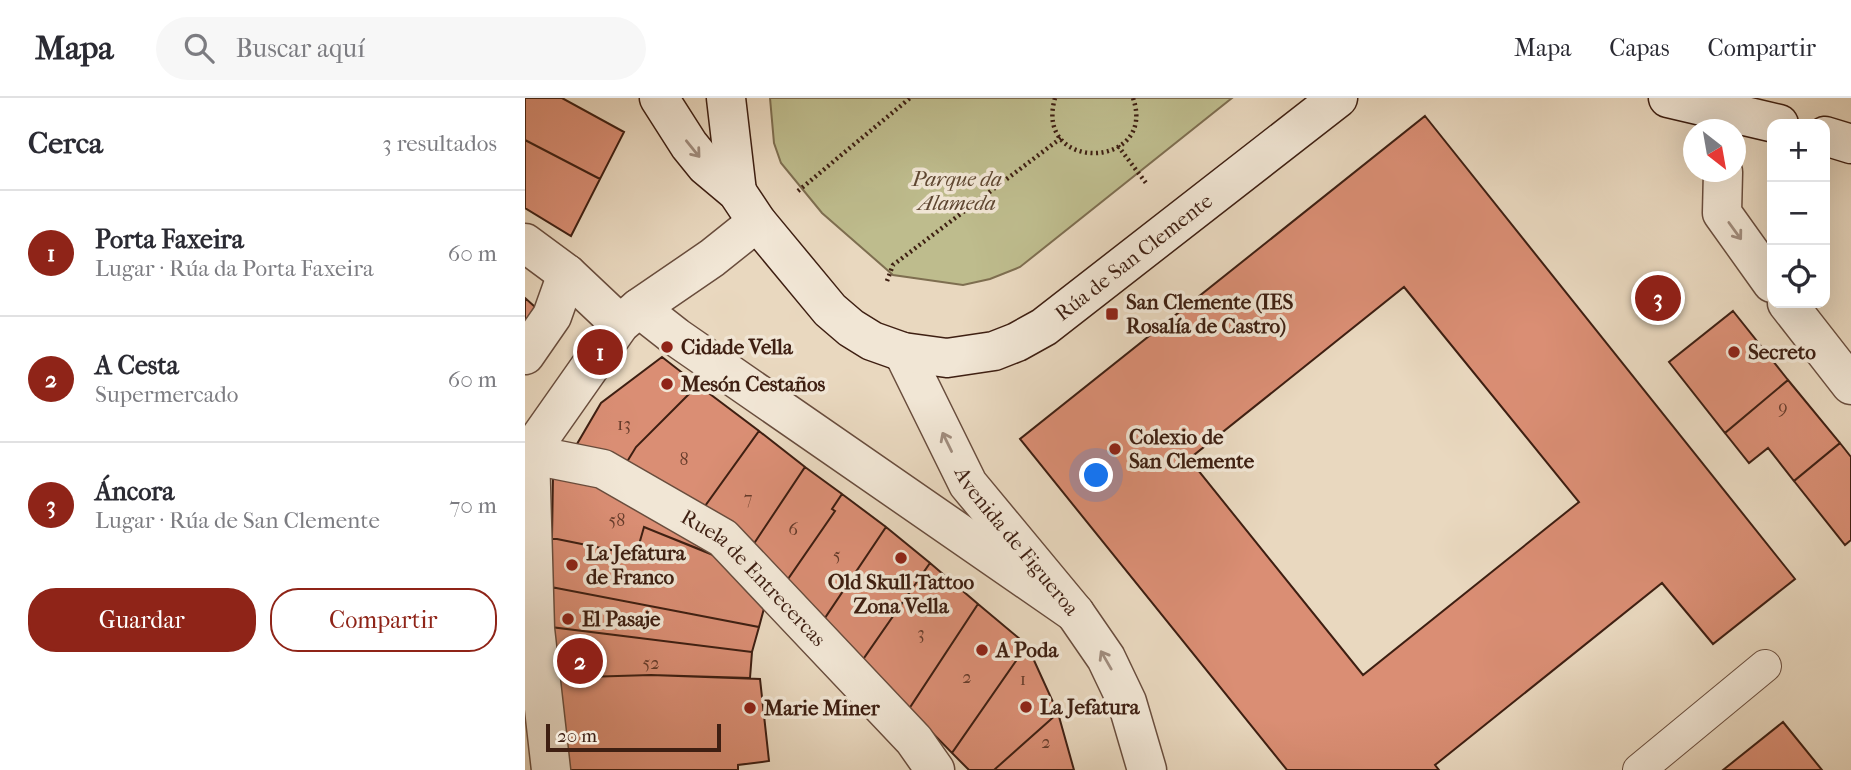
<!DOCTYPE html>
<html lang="es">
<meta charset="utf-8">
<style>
:root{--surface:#fff;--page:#f7f7f7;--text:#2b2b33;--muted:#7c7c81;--line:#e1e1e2;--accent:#8f2418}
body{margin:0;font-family:"IM FELL French Canon",serif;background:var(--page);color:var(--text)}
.controls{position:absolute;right:21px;top:21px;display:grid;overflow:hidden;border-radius:14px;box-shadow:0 7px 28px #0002}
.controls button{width:63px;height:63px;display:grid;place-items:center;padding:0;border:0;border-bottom:2px solid var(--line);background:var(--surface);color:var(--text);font:35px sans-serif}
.compass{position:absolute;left:1158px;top:21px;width:63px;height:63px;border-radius:50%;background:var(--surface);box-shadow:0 7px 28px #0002;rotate:149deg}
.scale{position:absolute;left:21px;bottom:18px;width:175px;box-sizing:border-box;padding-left:7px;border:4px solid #3e1f12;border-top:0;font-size:19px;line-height:24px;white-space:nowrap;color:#3e1f12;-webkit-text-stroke:5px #f1e6d5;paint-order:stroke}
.you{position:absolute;left:572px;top:378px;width:24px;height:24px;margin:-18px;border:5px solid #fff;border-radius:50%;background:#1a73e8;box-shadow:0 0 0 10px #1a73e833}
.badge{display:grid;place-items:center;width:46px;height:46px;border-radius:50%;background:var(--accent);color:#fff;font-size:23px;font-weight:700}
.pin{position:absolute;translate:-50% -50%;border:4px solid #fff;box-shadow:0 2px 7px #0006}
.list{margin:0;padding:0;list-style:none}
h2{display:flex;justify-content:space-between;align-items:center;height:91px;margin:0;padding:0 28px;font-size:30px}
h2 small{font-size:23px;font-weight:400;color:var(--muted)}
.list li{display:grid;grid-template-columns:46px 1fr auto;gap:21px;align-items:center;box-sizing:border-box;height:126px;padding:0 28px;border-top:2px solid var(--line)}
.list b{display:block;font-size:26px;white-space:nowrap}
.list p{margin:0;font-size:23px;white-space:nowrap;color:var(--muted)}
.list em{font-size:23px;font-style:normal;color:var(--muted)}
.actions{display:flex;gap:14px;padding:21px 28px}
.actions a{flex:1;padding:16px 0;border:2px solid var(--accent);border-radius:28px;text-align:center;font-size:24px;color:var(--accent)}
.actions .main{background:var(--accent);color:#fff}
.icon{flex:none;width:38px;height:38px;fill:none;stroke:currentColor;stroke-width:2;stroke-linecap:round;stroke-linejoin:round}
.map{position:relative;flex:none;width:1326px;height:672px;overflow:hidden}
header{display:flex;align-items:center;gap:42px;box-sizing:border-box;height:98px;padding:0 35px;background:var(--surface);border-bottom:2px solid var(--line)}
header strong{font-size:33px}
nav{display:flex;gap:38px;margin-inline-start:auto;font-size:24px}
.search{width:490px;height:63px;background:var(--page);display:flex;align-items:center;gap:18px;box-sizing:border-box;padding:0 24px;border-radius:38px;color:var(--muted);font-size:26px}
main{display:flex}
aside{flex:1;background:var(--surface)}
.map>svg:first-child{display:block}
.green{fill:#bebc8d;stroke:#7e6e50;stroke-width:2}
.building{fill:#da8e74;stroke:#3e1f12;stroke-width:2;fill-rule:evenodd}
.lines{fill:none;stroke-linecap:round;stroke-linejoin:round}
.lane-casing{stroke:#694d3d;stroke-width:34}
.street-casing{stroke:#694d3d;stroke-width:41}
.secondary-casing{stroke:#3e1f12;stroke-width:41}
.path{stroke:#3e1f12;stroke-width:4.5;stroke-dasharray:2 3.5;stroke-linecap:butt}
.lane{stroke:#f1e6d5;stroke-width:32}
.street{stroke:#f1e6d5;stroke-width:38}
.secondary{stroke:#f1e6d5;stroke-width:38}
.oneway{stroke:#a08c7d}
.poi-dot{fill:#8f2418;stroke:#f1e6d5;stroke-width:2.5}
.labels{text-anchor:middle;stroke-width:7;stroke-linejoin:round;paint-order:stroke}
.number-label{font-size:18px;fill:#653b2a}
.park-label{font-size:21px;font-style:italic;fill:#5e4631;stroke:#f1e6d5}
.street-label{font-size:21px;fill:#3e1f12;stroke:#f1e6d5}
.poi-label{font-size:21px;font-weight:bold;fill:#3e1f12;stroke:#f1e6d5;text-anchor:start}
</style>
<header>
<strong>Mapa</strong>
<div class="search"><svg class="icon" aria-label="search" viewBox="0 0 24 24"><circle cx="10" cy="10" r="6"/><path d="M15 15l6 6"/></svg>Buscar aquí</div>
<nav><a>Mapa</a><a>Capas</a><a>Compartir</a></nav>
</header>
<main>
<aside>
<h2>Cerca<small>3 resultados</small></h2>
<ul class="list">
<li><span class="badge">1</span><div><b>Porta Faxeira</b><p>Lugar · Rúa da Porta Faxeira</p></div><em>60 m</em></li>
<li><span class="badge">2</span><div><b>A Cesta</b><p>Supermercado</p></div><em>60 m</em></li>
<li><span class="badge">3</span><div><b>Áncora</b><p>Lugar · Rúa de San Clemente</p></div><em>70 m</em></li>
</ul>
<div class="actions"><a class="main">Guardar</a><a>Compartir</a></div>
</aside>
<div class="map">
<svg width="1326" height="672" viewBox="0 0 1326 672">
<rect width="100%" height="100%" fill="#e9d8bf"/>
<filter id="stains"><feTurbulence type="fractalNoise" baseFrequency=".00286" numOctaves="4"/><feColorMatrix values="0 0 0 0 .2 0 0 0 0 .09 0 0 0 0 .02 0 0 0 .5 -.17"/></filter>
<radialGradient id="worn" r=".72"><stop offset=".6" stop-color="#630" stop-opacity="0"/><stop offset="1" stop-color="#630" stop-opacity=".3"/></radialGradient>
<!-- green -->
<path class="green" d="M 245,0 L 707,0 L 495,169 L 465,181 L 438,187 L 368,177 L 297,115 L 256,65 L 249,45 Z"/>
<!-- building -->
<path class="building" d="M 0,0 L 37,0 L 99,34 L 75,81 L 0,42 Z
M 900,18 L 1270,481 L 1188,546 L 1137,485 L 910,667 L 914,672 L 762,672 L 495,341 ZM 879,189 L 1054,404 L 838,577 L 664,361 Z
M 0,42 L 75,81 L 46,138 L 0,110 Z
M 0,200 L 19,217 L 0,247 Z
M 1208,213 L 1263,282 L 1200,335 L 1144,264 Z
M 137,259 L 173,287 L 111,349 L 97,372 L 52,346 L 76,305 Z
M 1263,282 L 1315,345 L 1269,383 L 1243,350 L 1224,365 L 1200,335 Z
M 173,287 L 234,333 L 175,415 L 97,372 L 111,349 Z
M 234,333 L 280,369 L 226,450 L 175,415 Z
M 1315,345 L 1326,359 L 1326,442 L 1320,447 L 1269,383 Z
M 280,369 L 317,396 L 307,411 L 310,413 L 261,484 L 226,450 Z
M 28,377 L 102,396 L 190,441 L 184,455 L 119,429 L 111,457 L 27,440 Z
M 317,396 L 361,429 L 298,523 L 261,484 L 310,413 L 307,411 Z
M 119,429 L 188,457 L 241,503 L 234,529 L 26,489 L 27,440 L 111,457 Z
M 361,429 L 405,465 L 337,563 L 298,523 Z
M 405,465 L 453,506 L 384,611 L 337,563 Z
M 26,489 L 234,529 L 227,554 L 26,529 Z
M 453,506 L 502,547 L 427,655 L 384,611 Z
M 26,529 L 227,554 L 225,580 L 126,577 L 26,580 Z
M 502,547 L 533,615 L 469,672 L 444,672 L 427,655 Z
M 126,577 L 235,581 L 244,663 L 213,667 L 213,672 L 38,672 L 26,580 Z
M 533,615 L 549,672 L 469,672 Z
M 1258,624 L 1297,672 L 1198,672 Z"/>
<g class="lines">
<defs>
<path id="lane" d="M 1114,672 L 1240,568"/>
<g id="street">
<path d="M 1198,74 L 1197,115 L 1247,185"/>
<path d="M 0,145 L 42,176 L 95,226"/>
<path d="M 1262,205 L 1326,287"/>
<path d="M 114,210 L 151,239 L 550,515"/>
<path id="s1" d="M 378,254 L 443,386 L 550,515 L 581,560 L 602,604 L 622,672"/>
<path d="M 0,257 L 27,218 L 42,176"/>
<path id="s2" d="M 0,352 L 18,359 L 78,371 L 198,440 L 389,642 L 410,672"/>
<path d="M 26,672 L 10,531 L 5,354 L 95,226 L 114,210 L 187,160 L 232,124"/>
</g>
<g id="secondary">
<path id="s3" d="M 134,0 L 164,47 L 181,68 L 212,94 L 232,124 L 305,212 L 326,230 L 347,243 L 378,254 L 422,260 L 469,253 L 492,244 L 519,229 L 813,0"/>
<path d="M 201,0 L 212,94"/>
<path d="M 1143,0 L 1254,26"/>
<path d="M 1300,38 L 1326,46"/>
</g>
</defs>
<!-- lane casing -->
<use href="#lane" class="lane-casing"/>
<!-- street casing -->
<use href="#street" class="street-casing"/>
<!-- secondary casing -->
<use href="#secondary" class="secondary-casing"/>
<!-- path -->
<path class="path" d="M 530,0 C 508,76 633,71 608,0
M 593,48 L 621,85
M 273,93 L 385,0
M 362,183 L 368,167 L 536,40"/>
<!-- lane -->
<use href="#lane" class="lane"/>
<!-- street -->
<use href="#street" class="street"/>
<!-- secondary -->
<use href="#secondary" class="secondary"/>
</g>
<!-- one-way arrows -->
<defs><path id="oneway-shaft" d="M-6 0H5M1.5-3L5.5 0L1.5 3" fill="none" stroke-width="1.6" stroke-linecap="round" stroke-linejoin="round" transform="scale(1.75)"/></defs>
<g class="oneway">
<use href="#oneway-shaft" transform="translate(168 51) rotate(51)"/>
<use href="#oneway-shaft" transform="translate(1210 133) rotate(54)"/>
<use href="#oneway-shaft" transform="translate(422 344) rotate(-116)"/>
<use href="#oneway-shaft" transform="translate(581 562) rotate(-120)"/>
</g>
<!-- markers -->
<g class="poi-dot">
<rect x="580" y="209" width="14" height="14" rx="3.5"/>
<circle cx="142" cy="249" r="7"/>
<circle cx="1209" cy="254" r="7"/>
<circle cx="142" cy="286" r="7"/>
<circle cx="590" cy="351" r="7"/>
<circle cx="376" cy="460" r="7"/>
<circle cx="47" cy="467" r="7"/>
<circle cx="43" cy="521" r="7"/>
<circle cx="457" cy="552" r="7"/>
<circle cx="501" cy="609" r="7"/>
<circle cx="225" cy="610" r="7"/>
</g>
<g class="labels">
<!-- number labels -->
<g class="number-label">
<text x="1258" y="315">9</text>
<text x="99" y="332">13</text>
<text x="159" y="367">8</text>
<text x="223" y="406">7</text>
<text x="92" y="428">58</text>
<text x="268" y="437">6</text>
<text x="312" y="463">5</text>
<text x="396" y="541">3</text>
<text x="126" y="571">52</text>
<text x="442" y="585">2</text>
<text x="498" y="587">1</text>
<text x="521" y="650">2</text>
</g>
<!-- park labels -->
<g class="park-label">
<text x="432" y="88">Parque da<tspan x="432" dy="24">Alameda</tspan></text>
</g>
<!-- street labels -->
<g class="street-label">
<text dy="7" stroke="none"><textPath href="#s3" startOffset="620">Rúa de San Clemente</textPath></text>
<text dy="7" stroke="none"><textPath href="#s1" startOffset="222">Avenida de Figueroa</textPath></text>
<text dy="7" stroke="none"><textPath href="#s2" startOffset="268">Ruela de Entrecercas</textPath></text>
</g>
<!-- poi labels -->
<g class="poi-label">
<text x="601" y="211">San Clemente (IES<tspan x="601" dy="24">Rosalía de Castro)</tspan></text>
<text x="156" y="256">Cidade Vella</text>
<text x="1223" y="261">Secreto</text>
<text x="156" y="293">Mesón Cestaños</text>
<text x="604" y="346">Colexio de<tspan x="604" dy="24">San Clemente</tspan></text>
<text x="61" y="462">La Jefatura<tspan x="61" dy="24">de Franco</tspan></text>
<text x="376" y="491" text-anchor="middle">Old Skull Tattoo<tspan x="376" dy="24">Zona Vella</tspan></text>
<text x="57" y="528">El Pasaje</text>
<text x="471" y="559">A Poda</text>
<text x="515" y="616">La Jefatura</text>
<text x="239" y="617">Marie Miner</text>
</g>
</g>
<rect width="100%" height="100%" filter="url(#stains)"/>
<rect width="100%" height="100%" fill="url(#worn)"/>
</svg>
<div class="controls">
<button>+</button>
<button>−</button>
<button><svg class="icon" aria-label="locate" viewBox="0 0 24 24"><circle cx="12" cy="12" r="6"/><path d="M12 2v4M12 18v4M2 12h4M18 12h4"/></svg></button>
</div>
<svg class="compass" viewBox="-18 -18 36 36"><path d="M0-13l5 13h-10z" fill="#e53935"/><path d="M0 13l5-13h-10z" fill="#7c7c81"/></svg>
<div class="scale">20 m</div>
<div class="you"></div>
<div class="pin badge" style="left:75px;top:254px">1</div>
<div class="pin badge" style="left:55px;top:563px">2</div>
<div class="pin badge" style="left:1133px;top:200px">3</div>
</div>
</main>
